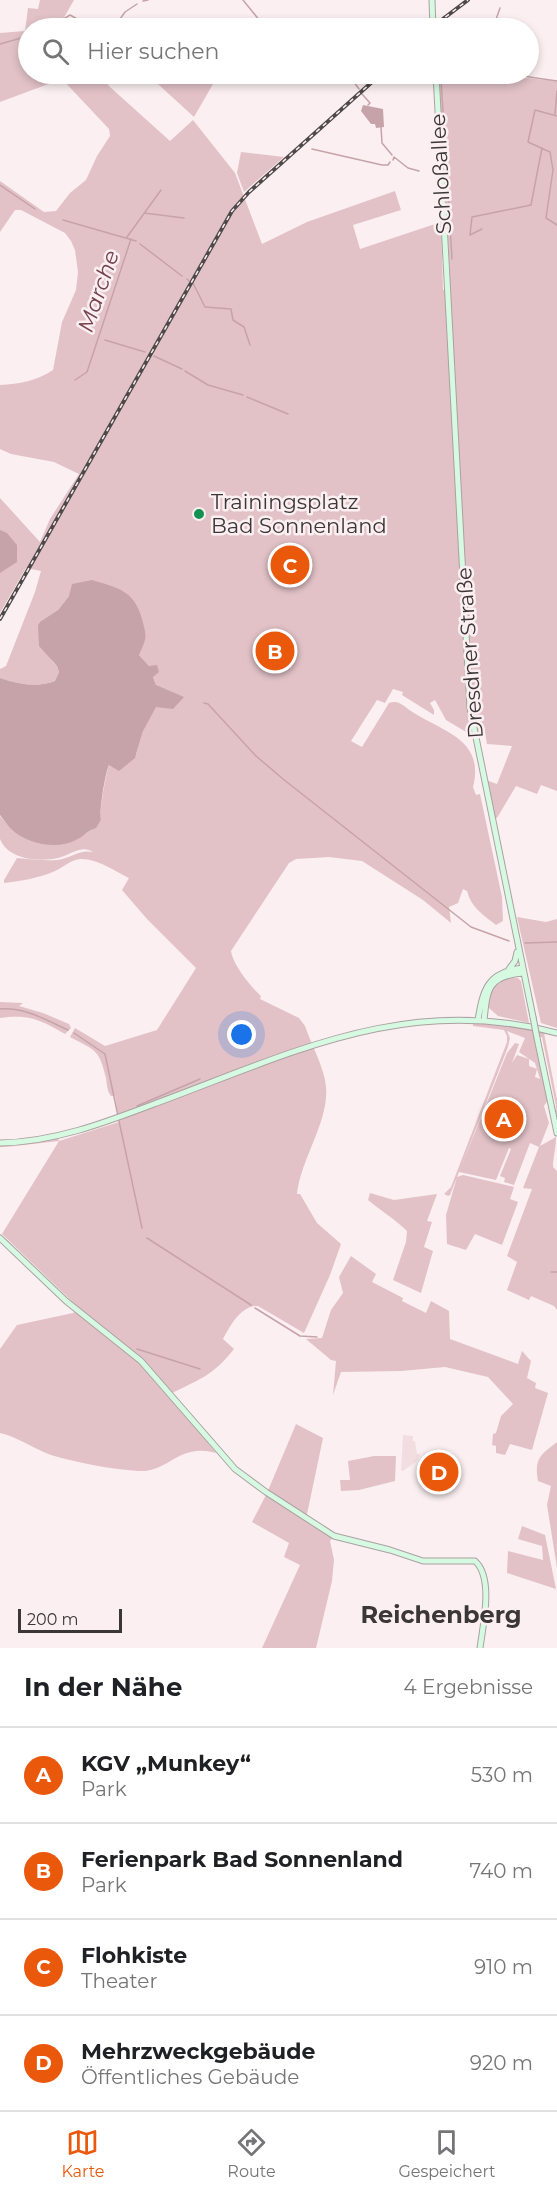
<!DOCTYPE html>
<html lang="de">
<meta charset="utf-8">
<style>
:root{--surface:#fff;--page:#f2f2f2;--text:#202124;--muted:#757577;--line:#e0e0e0;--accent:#ea580c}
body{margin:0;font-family:Montserrat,sans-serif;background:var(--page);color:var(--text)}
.scale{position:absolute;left:18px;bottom:15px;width:104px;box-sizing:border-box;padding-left:6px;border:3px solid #3b3637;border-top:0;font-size:16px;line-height:21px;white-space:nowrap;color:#3b3637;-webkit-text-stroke:4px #fbeff1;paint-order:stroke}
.you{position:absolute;left:242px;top:1035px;width:21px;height:21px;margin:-15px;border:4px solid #fff;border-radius:50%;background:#1a73e8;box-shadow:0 0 0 9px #1a73e833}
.badge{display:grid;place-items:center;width:39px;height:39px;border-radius:50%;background:var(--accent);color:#fff;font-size:20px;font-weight:700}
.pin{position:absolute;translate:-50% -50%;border:3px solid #fff;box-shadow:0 2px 6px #0006}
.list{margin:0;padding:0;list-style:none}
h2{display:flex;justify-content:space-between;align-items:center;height:78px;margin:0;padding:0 24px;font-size:26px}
h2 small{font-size:20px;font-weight:400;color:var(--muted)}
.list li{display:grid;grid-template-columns:39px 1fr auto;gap:18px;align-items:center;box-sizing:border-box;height:96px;padding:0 24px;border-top:2px solid var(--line)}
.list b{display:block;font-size:22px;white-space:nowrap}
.list p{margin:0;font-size:20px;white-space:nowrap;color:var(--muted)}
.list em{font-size:20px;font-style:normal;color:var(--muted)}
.icon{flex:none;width:33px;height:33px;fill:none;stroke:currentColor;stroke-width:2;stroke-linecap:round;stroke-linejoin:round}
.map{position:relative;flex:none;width:557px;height:1648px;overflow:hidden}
.search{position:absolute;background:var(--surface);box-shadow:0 3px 9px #0003;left:18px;right:18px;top:18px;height:66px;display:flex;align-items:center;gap:15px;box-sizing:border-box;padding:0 21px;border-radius:33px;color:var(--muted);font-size:22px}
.sheet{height:462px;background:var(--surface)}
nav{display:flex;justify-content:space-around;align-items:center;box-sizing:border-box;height:84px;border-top:2px solid var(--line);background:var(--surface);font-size:16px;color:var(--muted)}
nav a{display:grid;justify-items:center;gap:3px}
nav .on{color:var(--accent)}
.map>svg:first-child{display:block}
.built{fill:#f2dee1}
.green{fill:#e2c2c7}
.water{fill:#c6a3a9}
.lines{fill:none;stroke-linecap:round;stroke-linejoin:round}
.stream{stroke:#c6a3a9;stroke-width:1.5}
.secondary-casing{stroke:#aba0a2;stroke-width:7}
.secondary{stroke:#d6f9e2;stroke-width:5}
.rail-casing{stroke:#4f494a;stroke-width:4}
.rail{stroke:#fbeff1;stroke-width:1.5;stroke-dasharray:4.5;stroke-linecap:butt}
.secondary-bridge-casing{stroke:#aba0a2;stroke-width:7;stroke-linecap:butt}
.secondary-bridge{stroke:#d6f9e2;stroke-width:5}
.poi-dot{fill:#13914e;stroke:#fbeff1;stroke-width:2}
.labels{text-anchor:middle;stroke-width:5;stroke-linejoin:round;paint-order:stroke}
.street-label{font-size:21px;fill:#3b3637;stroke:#fbeff1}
.poi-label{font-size:21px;fill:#3b3637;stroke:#fbeff1;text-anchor:start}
.water-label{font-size:22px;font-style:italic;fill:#77434e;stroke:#fbeff1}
.quarter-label{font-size:24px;font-weight:bold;fill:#3b3637;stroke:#fbeff1}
</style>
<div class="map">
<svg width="557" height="1648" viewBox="0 0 557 1648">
<rect width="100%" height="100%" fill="#fbeff1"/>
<!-- built -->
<path class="built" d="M 403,1435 L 413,1436 L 413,1441 L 415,1441 L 417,1454 L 420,1454 L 417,1461 L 403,1471 L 401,1470 Z"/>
<!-- green -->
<path class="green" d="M 40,0 L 74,0 L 58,28 L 28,28 L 28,74 L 99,74 L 110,87 L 170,141 L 193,120 L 235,173 L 262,244 L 307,222 L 395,191 L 401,210 L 353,225 L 360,249 L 441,222 L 443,290 L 450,289 L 450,273 L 438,74 L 485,74 L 557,81 L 557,791 L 541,785 L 537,794 L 516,786 L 497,818 L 495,818 L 486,780 L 497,784 L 512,746 L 487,744 L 485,733 L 471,735 L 446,720 L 435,700 L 430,703 L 434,710 L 434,715 L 402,695 L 403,692 L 393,689 L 385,703 L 377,700 L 351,741 L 362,747 L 389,703 C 400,699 405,708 414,713 C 444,732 485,740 473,787 L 476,795 L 480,794 L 502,897 L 503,921 L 496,925 C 483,915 471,907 467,891 L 463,889 L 458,903 L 449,907 L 451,923 L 423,900 L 362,861 L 329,857 L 296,859 L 289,863 L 231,951 C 233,965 251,987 261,996 L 260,999 L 299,1018 L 305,1026 C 311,1044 325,1069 326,1087 C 329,1122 301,1158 297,1194 L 300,1194 L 317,1223 L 341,1244 L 330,1275 L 304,1333 L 258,1306 C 241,1305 230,1326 223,1339 L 234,1349 C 213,1376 198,1380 170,1394 L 216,1453 C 178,1442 169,1473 138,1471 C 110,1469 78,1463 51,1455 C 34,1449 18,1437 0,1433 L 0,1349 L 17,1325 L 73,1313 L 80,1309 L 2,1234 L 59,1141 L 6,1147 L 0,1147 L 0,1145 L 58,1138 L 59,1141 L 119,1122 L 115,1096 L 111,1096 C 107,1091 107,1085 106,1078 C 99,1049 96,1051 70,1037 L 75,1028 L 105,1046 L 157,1030 L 196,968 L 147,919 L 122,890 L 129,878 C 115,871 96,858 80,859 C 70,860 64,867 55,871 C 40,878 20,881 4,883 L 4,880 L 17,858 C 30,859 44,861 57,860 C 71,858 80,849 93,852 C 82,844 70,855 58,858 C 40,862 8,860 0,839 C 0,833 0,822 0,816 L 13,831 L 76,840 C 85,833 95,830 101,820 C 99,811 106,774 109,765 L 113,766 L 136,755 L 156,685 L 149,666 L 139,655 L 69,596 L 58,610 L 41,621 L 52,661 L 57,666 L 59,672 L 55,681 C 37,688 18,684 0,678 L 0,669 L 6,666 L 35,592 L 41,571 L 26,568 L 0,613 L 0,498 L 40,542 L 50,519 L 79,474 L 54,462 L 11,454 L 0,449 L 0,385 C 19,384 37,381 53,370 L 62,322 L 76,290 L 78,272 L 75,250 L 71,241 L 65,233 L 21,210 L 15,210 L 0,232 L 0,181 L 44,212 L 56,211 L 70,193 L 86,180 L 97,156 L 110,136 L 109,129 L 62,79 L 0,102 L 0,33 L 25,31 L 28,8 L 38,9 Z
M 147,74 L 186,74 L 213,84 L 194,117 Z
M 241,152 L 284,157 L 244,192 L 237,173 Z
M 517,917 L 546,922 L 557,919 L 557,1028 L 541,1023 Z
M 512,978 L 518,978 L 521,981 L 529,1023 L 498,1016 L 489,1008 C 487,992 497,981 512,978 Z
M 0,1002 L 23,1003 L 19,1006 L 43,1013 L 69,1024 L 71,1028 L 65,1034 C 40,1020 30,1014 0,1018 Z
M 473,1023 L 507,1025 L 544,1033 L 557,1100 L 557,1114 L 555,1114 L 556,1106 L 542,1037 L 534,1038 L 548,1100 L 544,1106 L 549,1123 L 540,1146 L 556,1137 C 556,1148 553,1157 553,1167 L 557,1171 L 557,1310 L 554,1306 L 531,1296 L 529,1300 L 507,1290 L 517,1262 L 507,1256 L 532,1189 L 523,1188 L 539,1147 L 530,1143 L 514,1185 L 504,1182 L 505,1178 L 500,1176 L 511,1149 L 509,1148 L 496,1180 L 459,1172 L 507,1053 L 515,1043 L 519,1044 L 512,1063 L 517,1055 L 529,1059 L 529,1066 L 537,1069 L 535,1077 L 540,1079 L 535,1063 L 519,1052 L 525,1038 L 507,1031 L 510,1038 L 508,1047 L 450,1195 L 448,1196 L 444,1194 L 451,1187 L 507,1042 L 507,1036 L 504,1030 L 473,1026 Z
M 463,1175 L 514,1187 L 510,1199 L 518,1202 L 502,1245 L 475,1234 L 466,1250 L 447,1244 L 446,1215 L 457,1177 Z
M 370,1193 L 394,1200 L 437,1194 L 427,1221 L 432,1222 L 424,1247 L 433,1251 L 421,1293 L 393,1280 L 406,1242 L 407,1231 C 395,1219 381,1211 368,1200 Z
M 351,1256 L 376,1274 L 372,1282 L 403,1298 L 402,1301 L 426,1313 L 431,1301 L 449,1311 L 450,1339 L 518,1364 L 522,1351 L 531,1361 L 527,1378 L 536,1383 L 535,1388 L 548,1393 L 532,1450 L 510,1444 L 505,1455 L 496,1453 L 496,1446 L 492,1445 L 493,1434 L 496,1433 L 501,1416 L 513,1404 L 488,1377 L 445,1367 L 401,1371 L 341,1372 L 333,1395 L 336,1361 L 331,1360 L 306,1339 L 322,1338 L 331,1310 L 343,1293 L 339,1277 Z
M 296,1424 L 323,1438 L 306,1519 L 334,1536 L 330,1541 L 334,1560 L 332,1581 L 316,1648 L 262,1648 L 300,1565 L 284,1557 L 289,1543 L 252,1522 L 267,1493 Z
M 557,1442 L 557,1568 L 547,1505 L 551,1486 L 538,1481 C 534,1459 540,1455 557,1442 Z
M 374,1456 L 396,1456 L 395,1481 L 359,1490 L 341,1491 L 340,1480 L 350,1480 L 348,1461 Z
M 522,1526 L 545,1535 L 556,1589 L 507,1573 L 508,1551 L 543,1560 L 542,1546 L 518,1539 Z"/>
<!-- water -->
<path class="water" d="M 363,105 L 383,109 L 384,127 L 376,128 L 375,124 L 371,124 L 361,111 Z
M 0,530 L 7,533 L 17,545 L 17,562 L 0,573 Z
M 92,580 C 118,588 134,590 142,619 C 147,638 147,637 139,655 L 149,666 L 157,665 L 159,672 L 153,677 L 156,685 L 184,697 L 173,709 L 156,707 L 143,731 L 135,758 L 119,771 L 109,765 C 105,774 99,811 101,820 L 96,828 C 87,831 83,837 76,840 C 57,850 28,844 12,830 C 8,826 4,820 0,815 L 0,678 C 18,684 37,688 55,681 L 59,672 L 57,666 L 39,646 L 38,625 L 41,621 L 58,610 L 69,596 L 72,584 Z"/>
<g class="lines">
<!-- stream -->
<path class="stream" d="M 243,0 C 251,10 258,18 265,28
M 143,1 L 148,0
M 49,28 L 70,15 L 92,27 L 115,26 L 125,12 L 137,4
M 493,28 L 500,8
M 0,44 L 28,36
M 348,74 L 359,89
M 509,74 L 557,81
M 441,79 L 452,259
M 362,94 L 370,103 L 368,105
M 555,114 L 557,91
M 557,116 L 535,110 L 528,142 L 550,152 L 553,170 L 546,218 L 557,225
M 381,127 L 382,143 L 392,155
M 312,149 L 382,165 L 388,165 L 390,162
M 393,160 L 394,157 L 408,168 L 419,171
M 0,185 L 35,209
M 144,213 L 184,218
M 63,220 L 136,241
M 482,229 L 470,235 L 472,217 L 531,205 L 542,148
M 127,237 L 161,190
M 140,244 L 182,276
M 187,279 L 189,281
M 193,283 L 205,307 L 231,309 L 233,320 L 244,327 L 250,345
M 105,340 L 145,352
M 154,356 L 182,369
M 185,371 L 208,385 L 243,395
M 75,380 L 87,372 L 131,239
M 247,397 L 288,414
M 204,703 L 208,704 L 256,756 L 283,779 L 471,927 L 509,941
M 525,943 L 557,942
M 0,1009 C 25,1007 46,1020 68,1030
M 74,1033 L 105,1054 L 118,1116
M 137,1106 L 200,1079
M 119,1121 L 142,1228
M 147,1238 L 251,1305
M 551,1272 L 557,1272
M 255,1308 L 300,1336 L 317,1337
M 137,1349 L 200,1369"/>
<defs>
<path id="secondary" d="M 432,0 L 433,28
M 436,74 L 470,708 L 533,1017
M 509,969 L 515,961 L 517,952
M 478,1020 C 483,989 488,972 522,968
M 484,1021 C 487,989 488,976 523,973
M 537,1038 L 557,1133
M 0,1143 C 54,1142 104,1123 154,1104 C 290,1054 407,993 557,1033
M 0,1238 L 66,1301 L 141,1361 L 235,1469 L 266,1492 L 334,1536 L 390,1550 L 423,1561 L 475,1561 C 494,1578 483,1625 480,1648"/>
</defs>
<!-- secondary casing -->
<use href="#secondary" class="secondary-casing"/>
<!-- secondary -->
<use href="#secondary" class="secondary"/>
<defs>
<path id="rail" d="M 431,28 L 468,0
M 0,619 L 232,211 L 249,192 L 381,74"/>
</defs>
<!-- rail casing -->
<use href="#rail" class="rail-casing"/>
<!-- rail -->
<use href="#rail" class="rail"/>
<defs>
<path id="secondary-bridge" d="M 533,1017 L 537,1038"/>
</defs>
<!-- secondary-bridge casing -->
<use href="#secondary-bridge" class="secondary-bridge-casing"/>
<!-- secondary-bridge -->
<use href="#secondary-bridge" class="secondary-bridge"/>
</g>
<!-- markers -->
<circle class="poi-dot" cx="199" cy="514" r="6"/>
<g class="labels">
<!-- street labels -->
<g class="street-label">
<text transform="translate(441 174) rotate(-93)" y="7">Schloßallee</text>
<text transform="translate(470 653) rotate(-94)" y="7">Dresdner Straße</text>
</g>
<!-- poi labels -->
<g class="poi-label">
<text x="211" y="509">Trainingsplatz<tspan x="211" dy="24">Bad Sonnenland</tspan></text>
</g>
<!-- water labels -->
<g class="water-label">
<text transform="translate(98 291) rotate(-71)" y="8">Marche</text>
</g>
<!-- quarter labels -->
<g class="quarter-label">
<text x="441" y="1623">Reichenberg</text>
</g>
</g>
</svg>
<div class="scale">200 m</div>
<div class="you"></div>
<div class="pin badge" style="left:504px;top:1119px">A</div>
<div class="pin badge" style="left:275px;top:651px">B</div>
<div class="pin badge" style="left:290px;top:565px">C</div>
<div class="pin badge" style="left:439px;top:1472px">D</div>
<div class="search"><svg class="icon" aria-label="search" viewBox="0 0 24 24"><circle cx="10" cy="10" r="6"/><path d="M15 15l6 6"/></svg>Hier suchen</div>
</div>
<section class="sheet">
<h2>In der Nähe<small>4 Ergebnisse</small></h2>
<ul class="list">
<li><span class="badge">A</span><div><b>KGV „Munkey“</b><p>Park</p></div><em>530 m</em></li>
<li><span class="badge">B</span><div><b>Ferienpark Bad Sonnenland</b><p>Park</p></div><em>740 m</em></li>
<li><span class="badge">C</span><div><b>Flohkiste</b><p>Theater</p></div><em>910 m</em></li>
<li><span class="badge">D</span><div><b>Mehrzweckgebäude</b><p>Öffentliches Gebäude</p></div><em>920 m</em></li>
</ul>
</section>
<nav>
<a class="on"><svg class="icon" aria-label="map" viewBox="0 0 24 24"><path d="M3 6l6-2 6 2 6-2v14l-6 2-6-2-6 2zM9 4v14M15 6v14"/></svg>Karte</a>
<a><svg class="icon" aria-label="directions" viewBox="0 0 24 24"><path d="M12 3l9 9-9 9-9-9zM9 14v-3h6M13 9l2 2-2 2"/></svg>Route</a>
<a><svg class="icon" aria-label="saved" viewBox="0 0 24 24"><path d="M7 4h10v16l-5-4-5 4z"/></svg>Gespeichert</a>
</nav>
